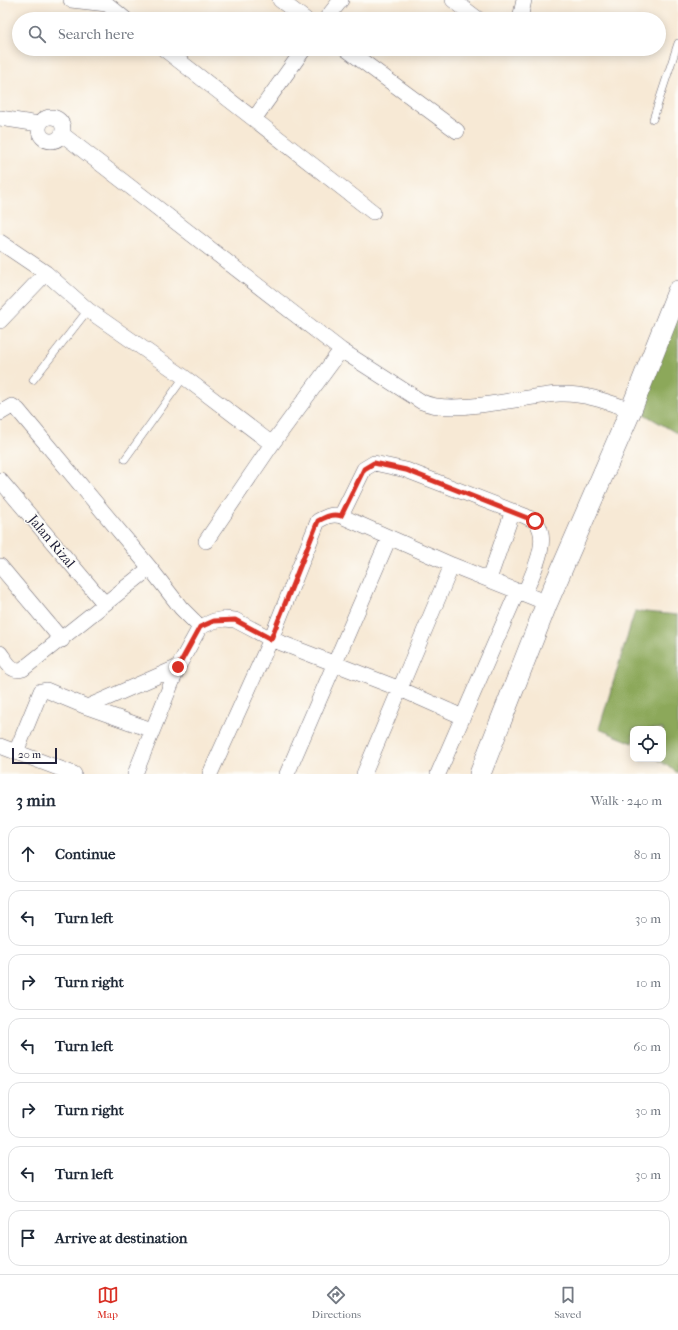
<!DOCTYPE html>
<meta charset="utf-8">
<style>
:root{--surface:#fff;--page:#f2f2f3;--text:#1f2937;--muted:#747a83;--line:#e0e1e3;--accent:#d93025}
body{margin:0;font-family:"IM FELL French Canon",serif;background:var(--page);color:var(--text)}
.controls{position:absolute;right:12px;bottom:12px;display:grid;overflow:hidden;border-radius:8px;box-shadow:0 2px 10px #0003}
.controls button{width:36px;height:36px;display:grid;place-items:center;padding:0;border:0;border-bottom:1px solid var(--line);background:var(--surface);color:var(--text);font:20px sans-serif}
.scale{position:absolute;left:12px;bottom:10px;width:45px;box-sizing:border-box;padding-left:4px;border:2px solid #22223b;border-top:0;font-size:11px;line-height:14px;white-space:nowrap;color:#22223b;-webkit-text-stroke:3px #fdfcf7;paint-order:stroke}
.stop{position:absolute;width:12px;height:12px;margin:-9px;border:3px solid #d93025;border-radius:50%;background:#fff}
.stop.end{background:#d93025;border-color:#fff;box-shadow:0 1px 4px #0008}
.list{margin:0;padding:0;list-style:none}
h2{display:flex;justify-content:space-between;align-items:center;height:52px;margin:0;padding:0 16px;font-size:17px}
h2 small{font-size:13px;font-weight:400;color:var(--muted)}
.list li{display:grid;grid-template-columns:26px 1fr auto;gap:12px;align-items:center;box-sizing:border-box;height:56px;margin:0 8px 8px;padding:0 8px;border:1px solid var(--line);border-radius:12px}
.list b{display:block;font-size:15px;white-space:nowrap}
.list em{font-size:13px;font-style:normal;color:var(--muted)}
.icon{flex:none;width:22px;height:22px;fill:none;stroke:currentColor;stroke-width:2;stroke-linecap:round;stroke-linejoin:round}
.map{position:relative;flex:none;width:678px;height:774px;overflow:hidden}
.search{position:absolute;background:var(--surface);box-shadow:0 2px 10px #0003;left:12px;right:12px;top:12px;height:44px;display:flex;align-items:center;gap:10px;box-sizing:border-box;padding:0 14px;border-radius:22px;color:var(--muted);font-size:15px}
.sheet{height:500px;background:var(--surface)}
nav{display:flex;justify-content:space-around;align-items:center;box-sizing:border-box;height:56px;border-top:1px solid var(--line);background:var(--surface);font-size:11px;color:var(--muted)}
nav a{display:grid;justify-items:center;gap:2px}
nav .on{color:var(--accent)}
.map>svg:first-child{display:block}
.forest{fill:#8ca85a;stroke:#57654a}
.lines{fill:none;stroke-linecap:round;stroke-linejoin:round}
.service-casing{stroke:#6d6871;stroke-width:8}
.minor-casing{stroke:#6d6871;stroke-width:16}
.secondary-casing{stroke:#6d6871;stroke-width:22}
.service{stroke:#fff;stroke-width:7}
.minor{stroke:#fff;stroke-width:15}
.secondary{stroke:#fff;stroke-width:21}
.route{stroke:#d93025;stroke-width:5}
.labels{text-anchor:middle;stroke-width:3;stroke-linejoin:round;paint-order:stroke}
.street-label{font-size:14px;fill:#22223b;stroke:#fdfcf7}
</style>
<div class="map">
<svg width="678" height="774" viewBox="0 0 678 774">
<rect width="100%" height="100%" fill="#fdfcf7"/>
<filter id="ink" filterUnits="userSpaceOnUse"><feTurbulence type="fractalNoise" baseFrequency=".025" numOctaves="2"/><feDisplacementMap in="SourceGraphic" scale="8" xChannelSelector="R" yChannelSelector="G"/><feConvolveMatrix kernelMatrix="1 2 1 2 8 2 1 2 1" color-interpolation-filters="sRGB"/></filter>
<filter id="wash" filterUnits="userSpaceOnUse"><feTurbulence type="fractalNoise" baseFrequency=".012" numOctaves="4" result="noise"/><feDisplacementMap in="SourceGraphic" scale="16" xChannelSelector="R" yChannelSelector="G"/><feGaussianBlur stdDeviation="0.9" result="paint"/><feColorMatrix in="noise" values="0 0 0 0 0 0 0 0 0 0 0 0 0 0 0 0 0 1.4 0 .05"/><feComposite in="paint" operator="in"/></filter>
<g filter="url(#wash)">
<rect width="100%" height="100%" fill="#f7e9d5"/>
<!-- forest -->
<path class="forest" d="M 678,298 L 678,434 L 639,411 Z
M 635,611 L 678,615 L 678,773 L 657,759 L 663,759 L 663,729 L 633,729 L 633,743 L 599,729 Z"/>
</g>
<g filter="url(#ink)">
<g class="lines">
<defs>
<path id="service" d="M 653,119 L 678,43
M 33,380 L 88,310
M 125,459 L 184,377"/>
<path id="minor" d="M 71,0 L 107,4 L 125,19
M 280,0 L 305,19
M 453,0 L 478,19
M 326,19 L 341,0
M 520,19 L 524,0
M 164,49 L 373,212
M 346,49 L 457,131
M39 129a12 12 0 1 1 24 0a12 12 0 1 1-24 0Z
M 0,118 L 39,124
M 254,119 L 304,49
M 62,134 L 341,350 L 422,402 C 454,416 523,396 559,394 C 585,393 608,402 631,410
M 0,242 L 46,273 L 0,321
M 46,273 L 88,310 L 184,377 L 272,444
M 0,413 L 12,406 L 18,410 L 150,568 L 23,669 C 11,673 7,662 0,653
M 0,480 L 104,603
M 341,516 L 364,469 L 374,463 L 406,470 L 525,516 C 528,518 533,519 536,522 C 551,540 532,574 525,593
M 206,541 L 272,444 L 341,350
M 0,566 L 62,640
M 150,568 L 181,608 L 200,627
M 489,579 L 513,511
M 152,730 L 87,707 L 178,667
M 0,746 L 74,774
M 16,752 L 41,691 L 46,690 L 87,707
M 135,774 L 178,667 L 200,627 L 214,621 L 225,619 L 235,620 L 271,639 L 318,521 C 325,517 332,513 341,516 L 452,565 L 547,603
M 210,774 L 271,639 L 400,689 L 463,717
M 287,774 L 389,538
M 364,774 L 452,565
M 438,774 L 518,590"/>
<path id="secondary" d="M 480,774 L 547,603 L 631,410 L 678,291"/>
</defs>
<!-- service casing -->
<use href="#service" class="service-casing"/>
<!-- minor casing -->
<use href="#minor" class="minor-casing"/>
<!-- secondary casing -->
<use href="#secondary" class="secondary-casing"/>
<!-- service -->
<use href="#service" class="service"/>
<!-- minor -->
<use href="#minor" class="minor"/>
<!-- secondary -->
<use href="#secondary" class="secondary"/>
</g>
</g>
<g class="lines" filter="url(#ink)">
<!-- route -->
<path class="route" d="M 178,667 L 200,627 L 214,621 L 235,620 L 271,639 L 318,521 C 325,517 333,513 341,516 L 364,469 L 374,463 L 406,470 L 535,521"/>
</g>
<g class="labels">
<!-- street labels -->
<g class="street-label">
<text transform="translate(52 541) rotate(50)" y="5">Jalan Rizal</text>
</g>
</g>
</svg>
<div class="controls">
<button><svg class="icon" aria-label="locate" viewBox="0 0 24 24"><circle cx="12" cy="12" r="6"/><path d="M12 2v4M12 18v4M2 12h4M18 12h4"/></svg></button>
</div>
<div class="scale">20 m</div>
<div class="stop" style="left:535px;top:521px"></div>
<div class="stop end" style="left:178px;top:667px"></div>
<div class="search"><svg class="icon" aria-label="search" viewBox="0 0 24 24"><circle cx="10" cy="10" r="6"/><path d="M15 15l6 6"/></svg>Search here</div>
</div>
<section class="sheet">
<h2>3 min<small>Walk · 240 m</small></h2>
<ul class="list">
<li><svg class="icon" aria-label="ahead" viewBox="0 0 24 24"><path d="M12 20V5M6 11l6-6 6 6"/></svg><div><b>Continue</b></div><em>80 m</em></li>
<li><svg class="icon" aria-label="left" viewBox="0 0 24 24"><path d="M17 20v-9H6M10 6l-5 5 5 5"/></svg><div><b>Turn left</b></div><em>30 m</em></li>
<li><svg class="icon" aria-label="right" viewBox="0 0 24 24"><path d="M7 20v-9h11M14 6l5 5-5 5"/></svg><div><b>Turn right</b></div><em>10 m</em></li>
<li><svg class="icon" aria-label="left" viewBox="0 0 24 24"><path d="M17 20v-9H6M10 6l-5 5 5 5"/></svg><div><b>Turn left</b></div><em>60 m</em></li>
<li><svg class="icon" aria-label="right" viewBox="0 0 24 24"><path d="M7 20v-9h11M14 6l5 5-5 5"/></svg><div><b>Turn right</b></div><em>30 m</em></li>
<li><svg class="icon" aria-label="left" viewBox="0 0 24 24"><path d="M17 20v-9H6M10 6l-5 5 5 5"/></svg><div><b>Turn left</b></div><em>30 m</em></li>
<li><svg class="icon" aria-label="arrive" viewBox="0 0 24 24"><path d="M6 21V4h12l-3 4 3 4H6"/></svg><div><b>Arrive at destination</b></div></li>
</ul>
</section>
<nav>
<a class="on"><svg class="icon" aria-label="map" viewBox="0 0 24 24"><path d="M3 6l6-2 6 2 6-2v14l-6 2-6-2-6 2zM9 4v14M15 6v14"/></svg>Map</a>
<a><svg class="icon" aria-label="directions" viewBox="0 0 24 24"><path d="M12 3l9 9-9 9-9-9zM9 14v-3h6M13 9l2 2-2 2"/></svg>Directions</a>
<a><svg class="icon" aria-label="saved" viewBox="0 0 24 24"><path d="M7 4h10v16l-5-4-5 4z"/></svg>Saved</a>
</nav>
